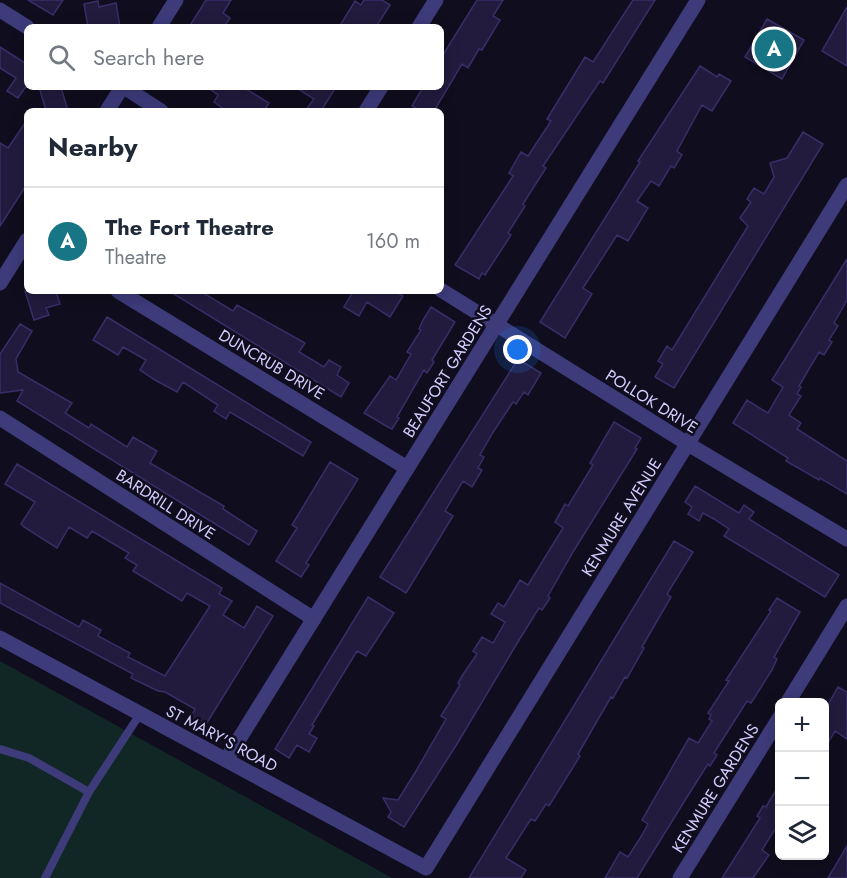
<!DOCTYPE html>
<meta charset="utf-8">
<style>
:root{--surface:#fff;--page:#f6f6f7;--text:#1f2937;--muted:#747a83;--line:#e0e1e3;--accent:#187586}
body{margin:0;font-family:Jost,sans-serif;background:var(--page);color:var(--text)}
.controls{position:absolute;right:18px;bottom:18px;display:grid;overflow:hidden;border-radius:9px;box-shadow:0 3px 15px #0003}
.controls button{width:54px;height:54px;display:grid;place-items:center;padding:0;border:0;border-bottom:2px solid var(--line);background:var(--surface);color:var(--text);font:30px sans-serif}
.you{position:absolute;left:518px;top:350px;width:21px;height:21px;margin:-15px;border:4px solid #fff;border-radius:50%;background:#1a73e8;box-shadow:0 0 0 9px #1a73e833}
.badge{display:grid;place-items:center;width:39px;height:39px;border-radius:50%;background:var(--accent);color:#fff;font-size:20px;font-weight:700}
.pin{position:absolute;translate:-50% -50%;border:3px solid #fff;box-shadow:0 2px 6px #0006}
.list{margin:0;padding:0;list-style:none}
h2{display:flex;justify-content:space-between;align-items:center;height:78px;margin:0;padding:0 24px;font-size:26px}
h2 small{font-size:20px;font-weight:400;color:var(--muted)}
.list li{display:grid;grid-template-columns:39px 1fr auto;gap:18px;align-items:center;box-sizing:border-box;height:108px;padding:0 24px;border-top:2px solid var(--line)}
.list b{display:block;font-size:22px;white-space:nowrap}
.list p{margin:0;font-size:20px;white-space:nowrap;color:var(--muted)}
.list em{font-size:20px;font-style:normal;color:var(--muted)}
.icon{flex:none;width:33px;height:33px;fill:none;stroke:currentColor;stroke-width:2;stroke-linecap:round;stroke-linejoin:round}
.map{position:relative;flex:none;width:847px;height:878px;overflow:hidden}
.search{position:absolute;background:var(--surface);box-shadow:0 3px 15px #0003;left:24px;top:24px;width:420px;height:66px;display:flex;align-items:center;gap:15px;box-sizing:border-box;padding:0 21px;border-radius:9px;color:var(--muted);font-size:22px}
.panel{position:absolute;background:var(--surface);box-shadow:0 3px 15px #0003;left:24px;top:108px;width:420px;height:186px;border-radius:9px}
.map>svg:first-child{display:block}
.green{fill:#112726}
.building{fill:#221b3d;stroke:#392e68;stroke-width:1.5}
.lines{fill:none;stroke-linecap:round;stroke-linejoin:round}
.service{stroke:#3d3b7a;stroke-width:8}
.minor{stroke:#3d3b7a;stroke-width:15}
.labels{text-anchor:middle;stroke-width:5;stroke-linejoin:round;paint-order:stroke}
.street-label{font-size:16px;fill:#d2cdfc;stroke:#100d1e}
</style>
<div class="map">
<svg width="847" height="878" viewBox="0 0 847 878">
<rect width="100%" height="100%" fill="#100d1e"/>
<!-- green -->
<path class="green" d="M 0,661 L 392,878 L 0,878 Z"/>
<!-- building -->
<path class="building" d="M 28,0 L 63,0 L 53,15 Z
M 206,0 L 231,0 L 223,13 L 230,18 L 224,27 L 189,27 Z
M 364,0 L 382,0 L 390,5 L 376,27 L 339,27 L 355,1 L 361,5 Z
M 477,0 L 503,0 L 493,16 L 500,20 L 482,50 L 479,49 L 468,68 L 462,64 L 434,111 L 421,111 L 412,106 L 423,87 L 441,87 L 441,58 Z
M 633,0 L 655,0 L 603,83 L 600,81 L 543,166 L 546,168 L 523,204 L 525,206 L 508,233 L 511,235 L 485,275 L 482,273 L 479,279 L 455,265 L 513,176 L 509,173 L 521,152 L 528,156 L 551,121 L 547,119 L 585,57 L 593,62 Z
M 98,1 L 99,7 L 116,3 L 120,27 L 88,27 L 84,4 Z
M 847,7 L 847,66 L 822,51 Z
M 767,19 L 804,40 L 782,79 L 745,57 Z
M 0,47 L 25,63 L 27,61 L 27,85 L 18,98 L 7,91 L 16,78 L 0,68 Z
M 700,66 L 717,77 L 719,74 L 731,81 L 712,111 L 702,105 L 677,151 L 682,155 L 674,168 L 671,166 L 659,186 L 651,181 L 637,201 L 648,208 L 628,241 L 617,235 L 583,288 L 592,294 L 565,338 L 540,322 L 640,162 L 638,161 Z
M 39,87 L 61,87 L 68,111 L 46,111 Z
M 207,87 L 243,87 L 269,103 L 264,111 L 227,111 L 214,102 L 218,95 Z
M 295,87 L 336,87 L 321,111 L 305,111 L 314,99 Z
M 27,120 L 27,184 L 0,226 L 0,143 L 8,148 Z
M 803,132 L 823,144 L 674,388 L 655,377 L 663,364 L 658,361 L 667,346 L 672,350 L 748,226 L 740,218 L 751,202 L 747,199 L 754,188 L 764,194 L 774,177 L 770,163 L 787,158 Z
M 847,259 L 847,300 L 834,323 L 838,326 L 829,340 L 832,342 L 824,355 L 819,352 L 799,386 L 801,387 L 797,394 L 801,396 L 789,415 L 801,423 L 797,429 L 847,461 L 847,494 L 820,478 L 819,480 L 786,461 L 788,458 L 733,423 L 747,400 L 768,413 L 783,387 L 772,380 Z
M 25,291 L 56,291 L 60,304 L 46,308 L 49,315 L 34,320 Z
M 169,291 L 200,291 L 233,311 L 237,305 L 305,343 L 299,352 L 324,367 L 329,360 L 341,367 L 337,375 L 349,383 L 341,397 Z
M 349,291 L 395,291 L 403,296 L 390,317 L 367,302 L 359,316 L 344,307 L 352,293 Z
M 431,307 L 455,322 L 432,360 L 434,362 L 427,373 L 424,370 L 397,417 L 399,418 L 392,429 L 388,427 L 364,413 L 390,376 L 396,380 L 411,354 L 407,352 L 421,330 L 419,329 L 423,320 Z
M 107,317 L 311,442 L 303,456 L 230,412 L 226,419 L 214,411 L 218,405 L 183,382 L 177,392 L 155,380 L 140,370 L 146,360 L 123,347 L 118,355 L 93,340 Z
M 20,324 L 32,331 L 16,359 L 18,372 L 72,403 L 65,413 L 89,428 L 91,424 L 127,447 L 133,437 L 157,451 L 150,463 L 224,506 L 223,509 L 257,531 L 249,545 L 17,401 L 23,390 L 0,393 L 0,354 Z
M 518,359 L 541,373 L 528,395 L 524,392 L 516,404 L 513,402 L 492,434 L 480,455 L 484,457 L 478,468 L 482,470 L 472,487 L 463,481 L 445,511 L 453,516 L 406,593 L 380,577 Z
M 614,422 L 641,438 L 635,448 L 637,449 L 573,552 L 548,596 L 550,598 L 542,610 L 539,608 L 519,640 L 457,744 L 404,827 L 388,817 L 391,812 L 383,798 L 398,800 L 416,771 L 446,719 L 441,716 L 460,685 L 458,683 L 462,676 L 477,654 L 473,651 L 482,637 L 493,643 L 505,622 L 491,614 L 498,603 L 504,607 L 520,580 L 528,585 L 563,528 L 555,522 L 565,504 L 568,506 L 593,465 L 590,463 Z
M 330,462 L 358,479 L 306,563 L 309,565 L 301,577 L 276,561 L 297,528 L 292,525 Z
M 17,464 L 222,588 L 219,594 L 232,601 L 223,615 L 244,628 L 257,606 L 273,616 L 205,726 L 190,718 L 195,709 L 165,692 L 158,691 L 131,678 L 133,674 L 0,603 L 0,583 L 79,627 L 83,620 L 101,630 L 98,636 L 130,653 L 128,657 L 165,676 L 210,606 L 187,593 L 182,601 L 133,571 L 137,565 L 125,558 L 129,553 L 92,531 L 87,538 L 69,527 L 57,548 L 24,527 L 21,524 L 35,502 L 5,484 Z
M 695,486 L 739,513 L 744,505 L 754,512 L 749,519 L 839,575 L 825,597 L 724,536 L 729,529 L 714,519 L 703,513 L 699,521 L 688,514 L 692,507 L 685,502 Z
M 674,541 L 693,552 L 667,594 L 671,597 L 642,647 L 644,648 L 627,678 L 625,677 L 613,698 L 611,697 L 578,754 L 580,756 L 549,806 L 546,804 L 535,821 L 531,819 L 506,858 L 526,870 L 521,878 L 469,878 Z
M 368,597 L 394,613 L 366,656 L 357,651 L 335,687 L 312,725 L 314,726 L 309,734 L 317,738 L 309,752 L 297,745 L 289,758 L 275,749 Z
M 777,598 L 800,612 L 774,657 L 777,659 L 772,670 L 751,703 L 747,701 L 714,753 L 717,755 L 710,766 L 708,764 L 687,797 L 637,878 L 605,878 L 620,852 L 628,857 L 642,835 L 648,824 L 642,820 L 689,738 L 698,743 L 712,721 L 709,719 L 711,715 L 708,713 L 729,681 L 726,680 L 771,611 L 769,610 Z
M 838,687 L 847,692 L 847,739 L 835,731 L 825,748 L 825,710 Z
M 780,783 L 780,821 L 762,850 L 769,855 L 753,878 L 722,878 L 760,818 L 757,816 L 763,806 L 766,807 Z
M 847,846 L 847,878 L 828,878 Z"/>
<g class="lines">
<!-- service -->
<path class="service" d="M 0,749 L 29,758 L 89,792 L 140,714
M 45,878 L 89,792"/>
<!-- minor -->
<path class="minor" d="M 0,10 L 27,27
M 159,27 L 176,0
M 419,27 L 436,0
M 124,87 L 161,111
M 107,111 L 122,87
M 366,111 L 381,87
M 0,283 L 27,240
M 441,290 L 688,444 L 847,539
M 118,291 L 407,468
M 0,418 L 314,619
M 0,638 L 426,868 L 847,185
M 788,702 L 847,606
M 226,760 L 698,0
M 680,878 L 780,717"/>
</g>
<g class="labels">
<!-- street labels -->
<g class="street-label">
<text transform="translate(272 364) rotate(31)" y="6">DUNCRUB DRIVE</text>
<text transform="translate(447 371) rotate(-58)" y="6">BEAUFORT GARDENS</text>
<text transform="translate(652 401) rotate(32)" y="6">POLLOK DRIVE</text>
<text transform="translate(166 504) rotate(33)" y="6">BARDRILL DRIVE</text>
<text transform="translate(621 517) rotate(-58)" y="6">KENMURE AVENUE</text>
<text transform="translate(222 738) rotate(28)" y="6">ST MARY'S ROAD</text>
<text transform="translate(715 788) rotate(-58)" y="6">KENMURE GARDENS</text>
</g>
</g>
</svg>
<div class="controls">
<button>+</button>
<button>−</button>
<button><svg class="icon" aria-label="layers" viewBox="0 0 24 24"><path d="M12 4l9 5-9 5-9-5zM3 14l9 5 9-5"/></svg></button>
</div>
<div class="you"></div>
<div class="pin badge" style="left:774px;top:49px">A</div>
<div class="search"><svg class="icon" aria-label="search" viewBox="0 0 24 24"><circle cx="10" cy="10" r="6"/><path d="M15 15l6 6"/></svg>Search here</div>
<section class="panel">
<h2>Nearby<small></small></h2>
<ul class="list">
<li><span class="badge">A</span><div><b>The Fort Theatre</b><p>Theatre</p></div><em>160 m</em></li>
</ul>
</section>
</div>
